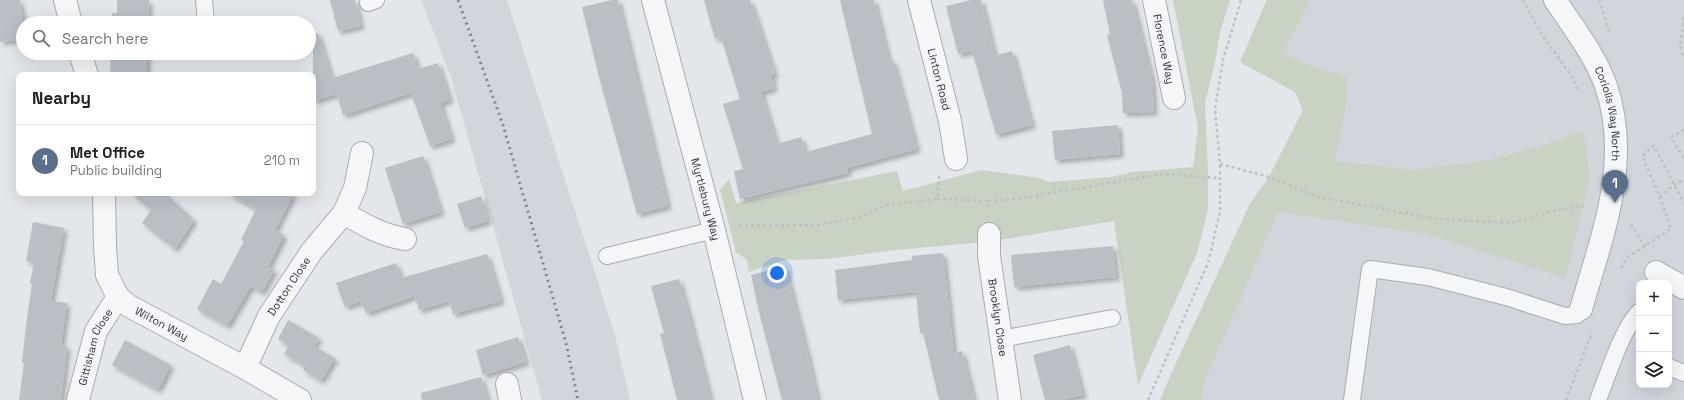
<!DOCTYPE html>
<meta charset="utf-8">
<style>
:root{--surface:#fff;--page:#f2f2f2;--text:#202124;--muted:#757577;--line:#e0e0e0;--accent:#c55169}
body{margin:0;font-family:"Space Grotesk",sans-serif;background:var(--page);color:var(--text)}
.controls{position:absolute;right:12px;bottom:12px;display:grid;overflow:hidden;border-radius:8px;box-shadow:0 4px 16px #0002}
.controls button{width:36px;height:36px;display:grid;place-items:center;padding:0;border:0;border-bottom:1px solid var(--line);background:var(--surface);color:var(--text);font:20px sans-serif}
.you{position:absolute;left:777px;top:273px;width:14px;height:14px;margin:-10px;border:3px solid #fff;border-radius:50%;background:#1a73e8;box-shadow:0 0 0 6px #1a73e833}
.badge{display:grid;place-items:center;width:26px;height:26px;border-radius:50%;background:var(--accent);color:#fff;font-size:13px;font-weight:700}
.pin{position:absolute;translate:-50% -33px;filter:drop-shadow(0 1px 2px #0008)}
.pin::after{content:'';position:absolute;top:21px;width:14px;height:12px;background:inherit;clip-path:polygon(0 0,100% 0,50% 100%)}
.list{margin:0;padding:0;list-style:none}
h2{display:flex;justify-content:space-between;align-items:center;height:52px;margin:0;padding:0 16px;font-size:17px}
h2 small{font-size:13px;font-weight:400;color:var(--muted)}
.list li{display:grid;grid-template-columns:26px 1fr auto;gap:12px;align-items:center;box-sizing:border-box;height:72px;padding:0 16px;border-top:1px solid var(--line)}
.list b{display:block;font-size:15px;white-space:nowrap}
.list p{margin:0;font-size:13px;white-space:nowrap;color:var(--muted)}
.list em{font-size:13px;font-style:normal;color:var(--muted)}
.icon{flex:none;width:22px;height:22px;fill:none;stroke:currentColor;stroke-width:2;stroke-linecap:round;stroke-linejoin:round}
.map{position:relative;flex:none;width:1684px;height:400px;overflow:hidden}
.search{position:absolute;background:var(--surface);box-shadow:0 4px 16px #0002;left:16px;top:16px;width:300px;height:44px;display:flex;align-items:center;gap:10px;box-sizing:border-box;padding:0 14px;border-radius:22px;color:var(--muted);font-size:15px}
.panel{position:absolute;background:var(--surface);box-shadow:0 4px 16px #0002;left:16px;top:72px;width:300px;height:124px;border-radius:8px}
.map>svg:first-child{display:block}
.built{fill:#d1d5dc;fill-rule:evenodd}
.green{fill:#c9d3c4}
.building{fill:#babfc6;filter:url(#shadow)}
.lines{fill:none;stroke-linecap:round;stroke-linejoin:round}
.lane-casing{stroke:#a8adb4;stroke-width:18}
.street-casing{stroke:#a8adb4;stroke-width:24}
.path{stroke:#bdc0c5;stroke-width:2.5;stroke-dasharray:3 3;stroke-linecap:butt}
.lane{stroke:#f5f6f8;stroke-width:16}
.street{stroke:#f5f6f8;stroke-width:22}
.rail{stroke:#7d8692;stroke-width:3;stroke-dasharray:2 4;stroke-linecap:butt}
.labels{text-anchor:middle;stroke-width:4;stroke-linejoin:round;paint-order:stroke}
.street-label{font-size:11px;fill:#2c3441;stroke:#f2f5f7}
</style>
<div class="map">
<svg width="1684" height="400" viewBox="0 0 1684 400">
<defs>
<filter id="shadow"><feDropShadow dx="3.5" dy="3.5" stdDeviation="2" flood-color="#0004"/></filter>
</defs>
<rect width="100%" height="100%" fill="#e3e6ea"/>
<!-- built -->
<path class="built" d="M 421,0 L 507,0 L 615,335 L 630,400 L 542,400 L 451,77 Z
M 1267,0 L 1684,0 L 1684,400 L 1160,400 L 1172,372 L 1250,204 L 1269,177 L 1303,110 L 1295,92 L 1240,62 ZM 1639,283 L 1669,283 L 1669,385 L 1639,385 Z"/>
<!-- green -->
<path class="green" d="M 1173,0 L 1230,0 L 1220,32 L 1216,57 L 1205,103 L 1208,171 L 1208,209 L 1197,253 L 1138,385 L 1114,221 L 994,241 L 895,250 L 827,259 L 785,260 L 749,272 L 747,260 L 736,252 L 720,190 L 729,179 L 736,203 L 897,171 L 903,191 L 981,170 L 1039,178 L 1048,182 L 1111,177 L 1132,172 L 1193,167 L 1198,128 Z
M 1267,0 L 1311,0 L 1282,53 L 1304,63 L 1347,77 L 1345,111 L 1335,161 L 1412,170 L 1490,160 L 1542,146 L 1583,131 L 1590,176 L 1566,278 L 1427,234 L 1278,212 L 1201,389 L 1203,400 L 1160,400 L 1172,372 L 1250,204 L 1269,177 L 1303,110 L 1295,92 L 1240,62 Z"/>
<!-- building -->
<path class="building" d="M 0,0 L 20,0 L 23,19 L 23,39 L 0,42 Z
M 117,0 L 149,0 L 148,23 L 112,23 L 112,13 L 117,13 Z
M 330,0 L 355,0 L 361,26 L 338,31 Z
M 612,0 L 618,0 L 668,206 L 637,214 L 600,81 L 582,7 Z
M 704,0 L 750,0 L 775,74 L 771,76 L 774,88 L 761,92 L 777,144 L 801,137 L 806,152 L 872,134 L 840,0 L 874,0 L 889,61 L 893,60 L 917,149 L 847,168 L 848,173 L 740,199 L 734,171 L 743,169 L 723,104 L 740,99 L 721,37 L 715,39 Z
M 971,0 L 981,0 L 995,56 L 1012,51 L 1032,125 L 996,135 L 972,51 L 958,54 L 946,6 Z
M 1103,0 L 1132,0 L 1152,80 L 1154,112 L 1123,113 L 1122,93 L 1107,35 L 1110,34 Z
M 318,33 L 332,78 L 413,53 L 418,69 L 438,63 L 450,100 L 440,103 L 452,139 L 430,146 L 411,93 L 343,115 L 335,88 L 337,94 L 313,101 L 313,34 Z
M 111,53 L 147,53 L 147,75 L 110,75 Z
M 1118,125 L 1120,154 L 1055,160 L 1052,131 Z
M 423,156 L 441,212 L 403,224 L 385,168 Z
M 131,193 L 165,193 L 194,220 L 175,249 L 142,223 L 151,210 Z
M 227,193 L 294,193 L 275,230 L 284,235 L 268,267 L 274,270 L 262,292 L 251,286 L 227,326 L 197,309 L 213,279 L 221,284 L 244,241 L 241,240 L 256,209 Z
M 481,196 L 488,221 L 465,228 L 457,204 Z
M 33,222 L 64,228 L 51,301 L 67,303 L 61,345 L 67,346 L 61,400 L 19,400 L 24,363 L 22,362 L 26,325 L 32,284 L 30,283 L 34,262 L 26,261 Z
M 1113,246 L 1116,277 L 1014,287 L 1011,255 Z
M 943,253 L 954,353 L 962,351 L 974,400 L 939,400 L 923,332 L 920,333 L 916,292 L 838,300 L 835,270 L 912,260 L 912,256 Z
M 487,254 L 501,301 L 453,314 L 449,301 L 419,310 L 415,296 L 366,313 L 361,301 L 345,307 L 336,283 L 396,263 L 401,278 Z
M 785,266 L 808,356 L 818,400 L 782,400 L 759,312 L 751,275 Z
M 679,279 L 690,319 L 711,400 L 677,400 L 670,372 L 660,334 L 664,333 L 651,286 Z
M 288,320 L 319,338 L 314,346 L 335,358 L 321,381 L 303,370 L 305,366 L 284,354 L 289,345 L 278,339 Z
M 518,337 L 526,362 L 483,375 L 476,350 Z
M 125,340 L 171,365 L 158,390 L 112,365 Z
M 1070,345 L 1083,395 L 1062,400 L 1045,400 L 1033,355 Z
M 481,377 L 488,400 L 422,400 L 421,393 Z"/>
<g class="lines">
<defs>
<path id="lane" d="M 204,0 L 206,23
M 368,3 L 376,0
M 607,256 L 714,230
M 1001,339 L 1112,318
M 1669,367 L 1684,373
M 1352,400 L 1370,269 L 1428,277 L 1506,297 L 1565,316 L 1577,315 L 1581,309
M 1598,400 C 1607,377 1623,327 1639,312"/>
<g id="street">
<path d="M 65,0 L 71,23"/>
<path id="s1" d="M 653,0 L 714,230 L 755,400"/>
<path id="s2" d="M 919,0 L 950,121 L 956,159"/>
<path id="s3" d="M 1154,0 L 1174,98"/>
<path id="s4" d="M 1555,0 C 1573,27 1595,55 1606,86 C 1632,163 1602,235 1581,309"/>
<path d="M 80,53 L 87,75"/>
<path id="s5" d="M 104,193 L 105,247 L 107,275 L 118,297 L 129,306 L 245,368 L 300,400"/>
<path d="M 344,213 L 355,188 L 362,153"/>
<path id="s6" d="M 989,234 L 989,256 L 1010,400"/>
<path d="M 1656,272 L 1684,288"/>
<path id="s7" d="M 245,368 L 269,316 L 312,251 L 344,213 C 364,225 381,235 405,239"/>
<path d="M 507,384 L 510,400"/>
<path id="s8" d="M 78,400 L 96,331 L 118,297"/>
</g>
</defs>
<!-- lane casing -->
<use href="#lane" class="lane-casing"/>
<!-- street casing -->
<use href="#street" class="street-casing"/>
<!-- path -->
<path class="path" d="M 1523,0 L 1542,35 L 1573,78 L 1579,92
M 1599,0 L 1610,34
M 1684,17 L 1680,46 L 1684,58
M 1684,130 L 1671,137 L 1684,159
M 1220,164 L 1269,177 L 1319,197 L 1437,219 L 1511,223 L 1558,210 L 1584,206
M 1660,197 L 1674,185 L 1684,179
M 937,199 L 988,201 L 988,209
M 988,201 L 1016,199 L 1161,174 L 1219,178
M 1631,224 L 1647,250
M 739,226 L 819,225 L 862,216 L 887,205 L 937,199 L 939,176
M 1621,268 L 1628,257 L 1671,229 L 1660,197 L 1642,156 L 1654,146 L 1684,203
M 1148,400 L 1208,263 L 1220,212 L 1220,164 L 1215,109 L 1223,60 L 1241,0
M 1566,400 L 1592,332"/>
<!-- lane -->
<use href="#lane" class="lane"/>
<!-- street -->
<use href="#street" class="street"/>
<!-- rail -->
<path class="rail" d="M 458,0 L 503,125 L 566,343 L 578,400"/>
</g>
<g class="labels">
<!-- street labels -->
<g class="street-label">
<text dy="4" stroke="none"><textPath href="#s3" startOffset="50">Florence Way</textPath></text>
<text dy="4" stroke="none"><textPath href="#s2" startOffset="82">Linton Road</textPath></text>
<text dy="4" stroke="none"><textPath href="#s4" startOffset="128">Coriolis Way North</textPath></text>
<text dy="4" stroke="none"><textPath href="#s1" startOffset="206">Myrtlebury Way</textPath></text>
<text dy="4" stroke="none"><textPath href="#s7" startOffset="93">Dotton Close</textPath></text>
<text dy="4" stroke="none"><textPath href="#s6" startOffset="84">Brooklyn Close</textPath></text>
<text dy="4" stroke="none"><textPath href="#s5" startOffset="158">Wilton Way</textPath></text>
<text dy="4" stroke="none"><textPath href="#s8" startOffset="56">Gittisham Close</textPath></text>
</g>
</g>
</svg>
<div class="controls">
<button>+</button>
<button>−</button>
<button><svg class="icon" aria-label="layers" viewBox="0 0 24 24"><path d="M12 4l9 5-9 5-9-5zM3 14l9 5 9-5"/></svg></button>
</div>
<div class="you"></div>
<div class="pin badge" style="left:1615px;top:203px;background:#5c6f8a">1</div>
<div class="search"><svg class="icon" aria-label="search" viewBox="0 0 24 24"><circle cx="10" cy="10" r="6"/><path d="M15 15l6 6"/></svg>Search here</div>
<section class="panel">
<h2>Nearby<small></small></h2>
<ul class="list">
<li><span class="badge" style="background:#5c6f8a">1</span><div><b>Met Office</b><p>Public building</p></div><em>210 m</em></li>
</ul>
</section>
</div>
